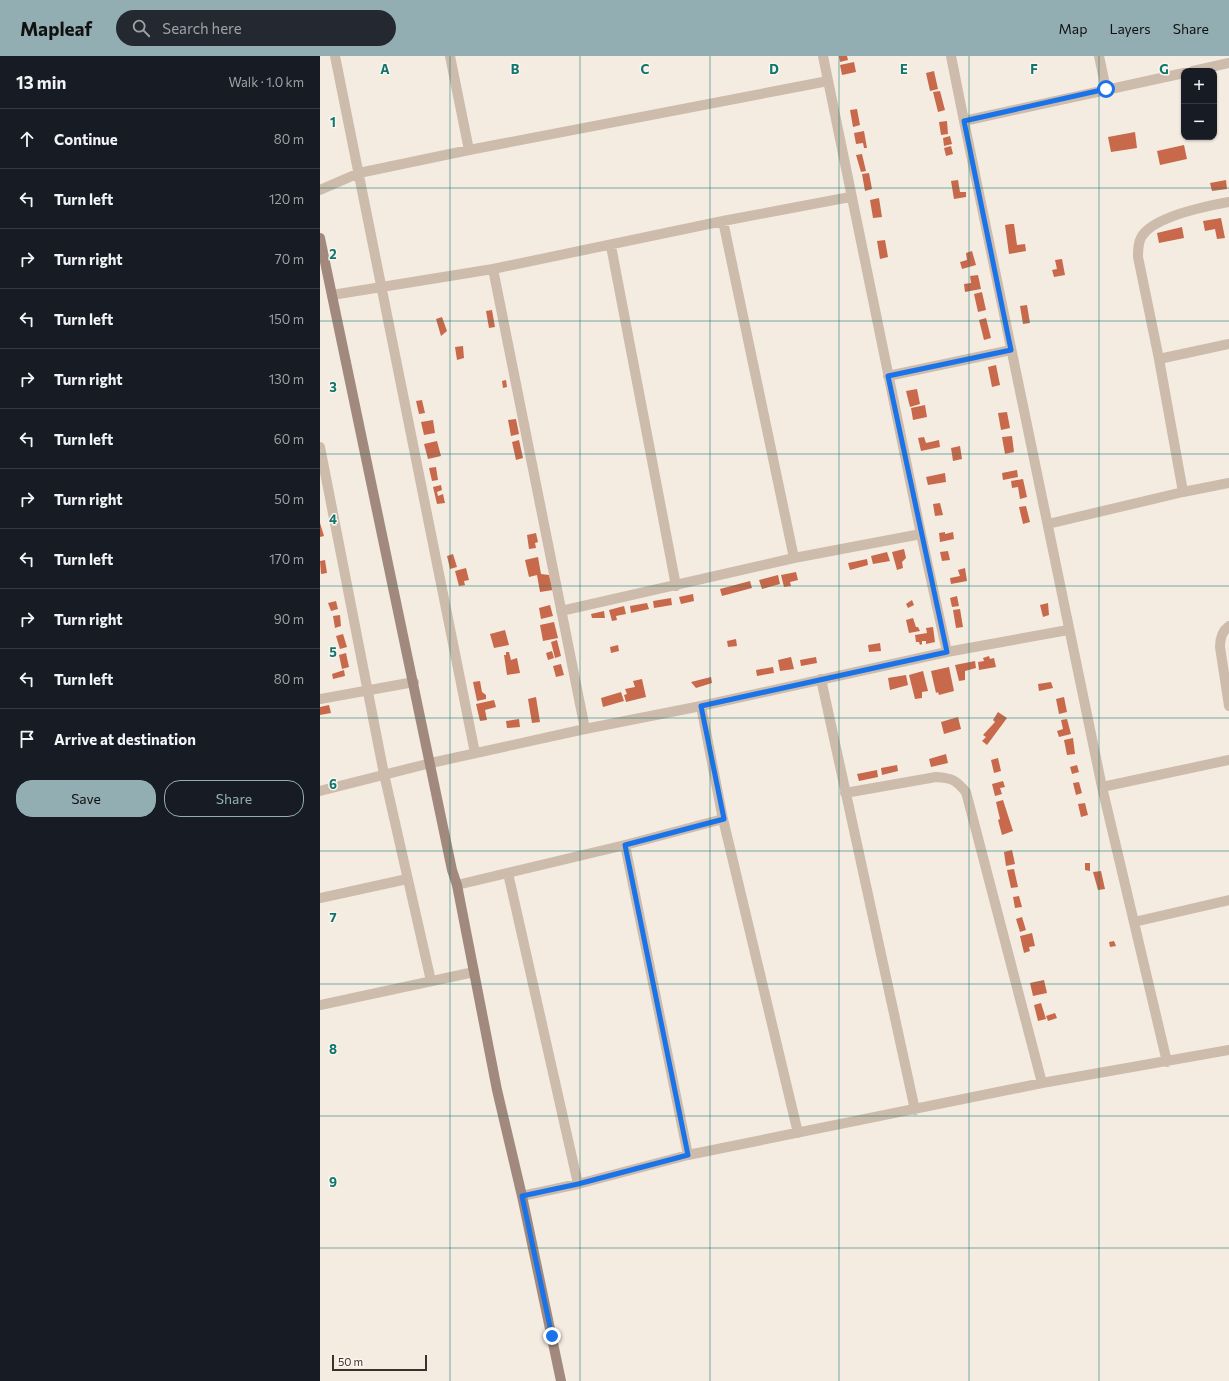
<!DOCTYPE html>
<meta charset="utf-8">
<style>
:root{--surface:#171b24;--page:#242831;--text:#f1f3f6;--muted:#9ea1a6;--line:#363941;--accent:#92aeb2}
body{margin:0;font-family:Commissioner,sans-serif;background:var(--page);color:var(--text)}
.controls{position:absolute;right:12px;top:12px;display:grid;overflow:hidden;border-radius:8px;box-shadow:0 1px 3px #0004}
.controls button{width:36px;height:36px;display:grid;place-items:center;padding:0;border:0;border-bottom:1px solid var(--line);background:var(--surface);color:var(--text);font:20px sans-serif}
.scale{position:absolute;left:12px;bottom:10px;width:95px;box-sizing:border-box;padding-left:4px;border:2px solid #3b302b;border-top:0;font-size:11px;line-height:14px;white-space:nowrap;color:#3b302b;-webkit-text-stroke:3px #fbf5ee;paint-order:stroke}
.stop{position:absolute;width:12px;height:12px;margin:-9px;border:3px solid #1a73e8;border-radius:50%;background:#fff}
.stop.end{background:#1a73e8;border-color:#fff;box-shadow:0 1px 4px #0008}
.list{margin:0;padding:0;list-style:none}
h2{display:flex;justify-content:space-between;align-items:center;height:52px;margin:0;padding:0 16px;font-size:17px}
h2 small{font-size:13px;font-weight:400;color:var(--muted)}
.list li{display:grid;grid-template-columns:26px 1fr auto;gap:12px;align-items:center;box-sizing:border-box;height:60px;padding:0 16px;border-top:1px solid var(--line)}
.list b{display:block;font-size:15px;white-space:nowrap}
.list em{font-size:13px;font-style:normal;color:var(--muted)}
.actions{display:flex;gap:8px;padding:12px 16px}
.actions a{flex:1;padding:9px 0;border:1px solid var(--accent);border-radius:16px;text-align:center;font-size:14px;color:var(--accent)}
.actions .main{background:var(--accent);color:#111}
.icon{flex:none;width:22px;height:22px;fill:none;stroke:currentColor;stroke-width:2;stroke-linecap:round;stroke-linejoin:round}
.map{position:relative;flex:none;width:909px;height:1325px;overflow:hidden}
header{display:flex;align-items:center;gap:24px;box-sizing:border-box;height:56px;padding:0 20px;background:var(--accent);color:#111}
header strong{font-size:19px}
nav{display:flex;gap:22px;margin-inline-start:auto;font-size:14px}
.search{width:280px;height:36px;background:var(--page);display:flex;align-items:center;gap:10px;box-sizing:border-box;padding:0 14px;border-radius:22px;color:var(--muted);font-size:15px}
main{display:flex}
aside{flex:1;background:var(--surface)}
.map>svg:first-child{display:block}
.building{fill:#c8694b}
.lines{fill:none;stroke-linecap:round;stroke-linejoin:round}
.street{stroke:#cdbbac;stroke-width:10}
.secondary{stroke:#a18a7d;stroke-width:10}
.route{stroke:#1a73e8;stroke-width:5}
.grid{fill:none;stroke:#0f766e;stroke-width:1;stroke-opacity:0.55}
.grid-label{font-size:13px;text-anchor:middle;font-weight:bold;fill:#0f766e;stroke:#fbf5ee;stroke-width:3;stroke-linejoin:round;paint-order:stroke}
</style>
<header>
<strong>Mapleaf</strong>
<div class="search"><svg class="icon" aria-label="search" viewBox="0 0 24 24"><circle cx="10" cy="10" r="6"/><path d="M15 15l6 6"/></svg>Search here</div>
<nav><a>Map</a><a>Layers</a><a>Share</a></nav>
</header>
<main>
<aside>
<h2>13 min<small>Walk · 1.0 km</small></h2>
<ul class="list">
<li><svg class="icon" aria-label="ahead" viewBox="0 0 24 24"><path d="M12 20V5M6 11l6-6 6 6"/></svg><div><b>Continue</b></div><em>80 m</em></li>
<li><svg class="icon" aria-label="left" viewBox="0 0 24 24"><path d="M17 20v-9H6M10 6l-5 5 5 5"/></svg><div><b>Turn left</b></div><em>120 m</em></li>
<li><svg class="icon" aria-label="right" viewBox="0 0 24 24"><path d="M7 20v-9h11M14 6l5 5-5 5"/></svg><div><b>Turn right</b></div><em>70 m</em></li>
<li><svg class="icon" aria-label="left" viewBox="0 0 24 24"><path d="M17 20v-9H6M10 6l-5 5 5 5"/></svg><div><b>Turn left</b></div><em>150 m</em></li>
<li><svg class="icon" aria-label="right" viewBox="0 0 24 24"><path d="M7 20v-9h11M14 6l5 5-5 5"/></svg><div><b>Turn right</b></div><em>130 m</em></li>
<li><svg class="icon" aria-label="left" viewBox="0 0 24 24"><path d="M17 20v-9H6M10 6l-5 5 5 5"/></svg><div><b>Turn left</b></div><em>60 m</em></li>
<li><svg class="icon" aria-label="right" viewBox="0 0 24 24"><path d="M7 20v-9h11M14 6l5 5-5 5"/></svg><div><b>Turn right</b></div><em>50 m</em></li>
<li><svg class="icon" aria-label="left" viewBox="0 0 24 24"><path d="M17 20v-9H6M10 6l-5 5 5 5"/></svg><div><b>Turn left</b></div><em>170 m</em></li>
<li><svg class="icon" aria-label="right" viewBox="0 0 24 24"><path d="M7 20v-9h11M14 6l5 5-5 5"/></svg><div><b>Turn right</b></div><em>90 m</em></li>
<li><svg class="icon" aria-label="left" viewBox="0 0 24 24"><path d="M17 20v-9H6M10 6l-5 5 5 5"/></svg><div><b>Turn left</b></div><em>80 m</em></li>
<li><svg class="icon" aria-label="arrive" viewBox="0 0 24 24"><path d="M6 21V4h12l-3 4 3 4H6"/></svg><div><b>Arrive at destination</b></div></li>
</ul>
<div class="actions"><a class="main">Save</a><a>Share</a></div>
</aside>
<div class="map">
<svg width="909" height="1325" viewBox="0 0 909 1325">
<rect width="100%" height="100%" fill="#f4ebe1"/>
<!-- building -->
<path class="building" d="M 519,0 L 527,0 L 528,4 L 520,6 Z
M 534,6 L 536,16 L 522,19 L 520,9 Z
M 614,15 L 618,33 L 610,35 L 606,17 Z
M 620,35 L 625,54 L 618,56 L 613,36 Z
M 537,53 L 540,69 L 533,71 L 530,54 Z
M 627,65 L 628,78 L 621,79 L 619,66 Z
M 544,75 L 547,92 L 544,92 L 543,87 L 536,88 L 534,77 Z
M 815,76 L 817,92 L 791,96 L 788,81 Z
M 630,80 L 632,88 L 624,90 L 623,82 Z
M 864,89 L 867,103 L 840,109 L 837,95 Z
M 631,90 L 633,98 L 626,100 L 624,92 Z
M 542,98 L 546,115 L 541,116 L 536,99 Z
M 549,117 L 552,133 L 545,135 L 542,118 Z
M 638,124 L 640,136 L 646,136 L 646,141 L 634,143 L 631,125 Z
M 906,124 L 907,133 L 892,135 L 890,127 Z
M 559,142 L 562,161 L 553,162 L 550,144 Z
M 901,162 L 905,182 L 897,183 L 895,173 L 885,175 L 883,165 Z
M 691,168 L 694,168 L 697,189 L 705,188 L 706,195 L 689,198 L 685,169 Z
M 862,171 L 864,182 L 839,187 L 837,177 Z
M 565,184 L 568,201 L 560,203 L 557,185 Z
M 652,195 L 656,209 L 642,213 L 640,206 L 647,204 L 646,197 Z
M 742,203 L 745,219 L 734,221 L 732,214 L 737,213 L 735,204 Z
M 658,219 L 661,233 L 645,236 L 644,228 L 651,227 L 650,220 Z
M 662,236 L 666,254 L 658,256 L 654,238 Z
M 707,249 L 710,267 L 703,268 L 700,250 Z
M 172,254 L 175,271 L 169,272 L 166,255 Z
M 122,261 L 127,275 L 121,280 L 116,263 Z
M 666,262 L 671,282 L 664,284 L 659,264 Z
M 143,290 L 144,302 L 137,304 L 135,291 Z
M 676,309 L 680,329 L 672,331 L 668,311 Z
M 186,324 L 187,331 L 183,332 L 182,325 Z
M 597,333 L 600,348 L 590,351 L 586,335 Z
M 102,344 L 105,357 L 99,358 L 96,345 Z
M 605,349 L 607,361 L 593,364 L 591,352 Z
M 687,356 L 690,372 L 681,374 L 678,357 Z
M 196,363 L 199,378 L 191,380 L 188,364 Z
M 113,364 L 115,377 L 104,379 L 101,366 Z
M 692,380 L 694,396 L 685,398 L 682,381 Z
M 604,381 L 606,387 L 619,384 L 620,391 L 601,395 L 598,382 Z
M 199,384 L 203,402 L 196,404 L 192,386 Z
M 117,385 L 121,400 L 108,403 L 104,388 Z
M 640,390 L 642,403 L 633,405 L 631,392 Z
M 116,411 L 118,424 L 112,425 L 109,412 Z
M 697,414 L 698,421 L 683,424 L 682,417 Z
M 625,417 L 626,426 L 608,429 L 606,421 Z
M 703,423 L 707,441 L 700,443 L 698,431 L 692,432 L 691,425 Z
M 121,429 L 122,434 L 117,436 L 118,440 L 123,438 L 125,447 L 117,448 L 113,431 Z
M 620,447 L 623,459 L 615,460 L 613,448 Z
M 706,450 L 710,466 L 703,468 L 699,451 Z
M 0,467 L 4,480 L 0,481 Z
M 625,476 L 625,478 L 633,476 L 634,483 L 620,486 L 619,477 Z
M 216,477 L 218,486 L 215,487 L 216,492 L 209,493 L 207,479 Z
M 584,493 L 586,502 L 582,506 L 583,512 L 577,514 L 572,496 Z
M 628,495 L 630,504 L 622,505 L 620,496 Z
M 567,496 L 570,505 L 553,508 L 551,500 Z
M 133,498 L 137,511 L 130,513 L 127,500 Z
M 218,501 L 221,518 L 229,519 L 233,534 L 220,536 L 217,519 L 209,521 L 205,504 Z
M 547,503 L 548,509 L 530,514 L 528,507 Z
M 5,504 L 7,517 L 1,518 L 0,505 Z
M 146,512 L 149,524 L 144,525 L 145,529 L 139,530 L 135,515 Z
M 645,512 L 647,525 L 631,528 L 630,522 L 640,520 L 638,514 Z
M 476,516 L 478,524 L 470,526 L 471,530 L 464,531 L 461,519 Z
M 458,519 L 460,528 L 442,533 L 439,524 Z
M 430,525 L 432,532 L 402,540 L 400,533 Z
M 373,538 L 374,545 L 361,548 L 359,541 Z
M 637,540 L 639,550 L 632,551 L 630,542 Z
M 351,542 L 352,549 L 334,552 L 333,545 Z
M 592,544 L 594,549 L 588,552 L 586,548 Z
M 16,545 L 18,553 L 11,555 L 8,547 Z
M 327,547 L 329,553 L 311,557 L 310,550 Z
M 728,547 L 729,559 L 723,561 L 720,549 Z
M 230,549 L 233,560 L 221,563 L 219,552 Z
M 304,550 L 306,558 L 296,560 L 297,564 L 292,565 L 289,554 Z
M 640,553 L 643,571 L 636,572 L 633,554 Z
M 284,555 L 285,562 L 272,562 L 271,558 Z
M 20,559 L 21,570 L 15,572 L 13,560 Z
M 593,562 L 596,571 L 598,571 L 600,575 L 589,577 L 586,564 Z
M 234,566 L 238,582 L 223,585 L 220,569 Z
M 613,571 L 615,586 L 606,588 L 606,585 L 602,585 L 602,588 L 600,589 L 599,586 L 596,586 L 595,579 L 607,577 L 606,572 Z
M 185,574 L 189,589 L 174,592 L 170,578 Z
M 23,578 L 27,591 L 20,593 L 16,580 Z
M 416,583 L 417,590 L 408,591 L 407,585 Z
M 237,584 L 241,600 L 235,602 L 231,586 Z
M 560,587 L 561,595 L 549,596 L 548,589 Z
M 298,589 L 299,595 L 291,597 L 290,591 Z
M 232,595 L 234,602 L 228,604 L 226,597 Z
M 186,596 L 189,596 L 191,604 L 197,602 L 200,617 L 187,619 L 184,599 L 186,599 Z
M 26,597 L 29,611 L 22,613 L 19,599 Z
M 669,600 L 670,603 L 674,602 L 676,611 L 659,614 L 658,606 L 664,605 L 663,602 Z
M 471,601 L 474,613 L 460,615 L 458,604 Z
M 496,601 L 497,607 L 481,610 L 480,604 Z
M 655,605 L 656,612 L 645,615 L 645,624 L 639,625 L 635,609 Z
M 241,608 L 244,619 L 236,621 L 233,610 Z
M 453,611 L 454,617 L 437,620 L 436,614 Z
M 629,611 L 634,635 L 619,639 L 618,636 L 616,637 L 611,615 Z
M 24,614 L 25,620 L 13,623 L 12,618 Z
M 603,615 L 608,635 L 602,636 L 602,642 L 595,643 L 589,619 Z
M 586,619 L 588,629 L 570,634 L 568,622 Z
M 391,621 L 392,627 L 376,632 L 371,626 Z
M 322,623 L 326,641 L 306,646 L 304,639 L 307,638 L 305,633 L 315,631 L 313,625 Z
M 160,625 L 162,636 L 166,639 L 166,643 L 157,645 L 153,626 Z
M 731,626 L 733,632 L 719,635 L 718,628 Z
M 301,636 L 304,645 L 283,651 L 281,642 Z
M 216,641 L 220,666 L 212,667 L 208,643 Z
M 744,641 L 747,656 L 739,658 L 736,643 Z
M 174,644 L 176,651 L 165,654 L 167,664 L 160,665 L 156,648 Z
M 9,649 L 11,657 L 0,659 L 0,651 Z
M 678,656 L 687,662 L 667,689 L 662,685 L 666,681 L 663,679 L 675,666 L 673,664 Z
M 638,661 L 641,673 L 624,678 L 621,666 Z
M 199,663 L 200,671 L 187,672 L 186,665 Z
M 747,663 L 751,678 L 739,681 L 737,675 L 743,673 L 741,664 Z
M 753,682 L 755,698 L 747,699 L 744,684 Z
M 626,698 L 628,707 L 611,711 L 609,703 Z
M 678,702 L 681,715 L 674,717 L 671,704 Z
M 577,709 L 578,715 L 562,719 L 561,712 Z
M 757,709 L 759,716 L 752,718 L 750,711 Z
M 557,714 L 558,721 L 539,725 L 537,718 Z
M 683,725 L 685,731 L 680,732 L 682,738 L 675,740 L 672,728 Z
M 759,726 L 762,737 L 756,739 L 753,727 Z
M 683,744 L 693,775 L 682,779 L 678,764 L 680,763 L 676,746 Z
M 765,747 L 768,759 L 761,761 L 758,748 Z
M 692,794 L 695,808 L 686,810 L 684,796 Z
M 765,807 L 770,807 L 770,815 L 765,814 Z
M 694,813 L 698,831 L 691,832 L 687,814 Z
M 781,815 L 785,833 L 778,834 L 773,816 Z
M 699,840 L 702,851 L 695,852 L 693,841 Z
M 702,861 L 706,874 L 700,876 L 696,863 Z
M 712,877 L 715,890 L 709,891 L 710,895 L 704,897 L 700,880 Z
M 794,885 L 796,890 L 790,891 L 789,886 Z
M 724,924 L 727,937 L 713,940 L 710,927 Z
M 721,947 L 726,963 L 718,965 L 714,949 Z
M 735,957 L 737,962 L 728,965 L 726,960 Z"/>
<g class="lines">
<!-- street -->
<path class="street" d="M 15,0 L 155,697
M 130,0 L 149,94 L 508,25
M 503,0 L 601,478 L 627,596
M 631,0 L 644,65 L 864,17
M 779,0 L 786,33
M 873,15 L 909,7
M 644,65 L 782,731 L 847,1006
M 0,134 L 39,117 L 149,94
M 909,146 C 887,150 835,160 822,180 C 818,186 818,194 818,201 L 839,303 L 863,436 L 909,427
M 403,165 L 474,502
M 291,190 L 356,530
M 173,213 L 265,673
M 12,239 L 173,213 L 403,165 L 530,141
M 839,303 L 909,288
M 568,320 L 691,294
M 0,391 L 64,718 L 111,925
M 728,468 L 863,436
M 241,555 L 474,502 L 601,478
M 909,570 C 902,575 900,582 900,591 L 909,650
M 501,623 L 595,1054
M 0,643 L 94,626
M 381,650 L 403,763 L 478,1077
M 782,731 L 909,704
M 0,735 L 111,707 L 265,673 L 381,650 L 627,596 L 748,574
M 525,737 L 616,721 C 632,722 636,724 646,736 L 722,1027
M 305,789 L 368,1099
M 188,817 L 258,1128
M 137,829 L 305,789 L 403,763
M 0,842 L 87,823
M 814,866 L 909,844
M 0,949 L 154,916
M 202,1140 L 258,1128 L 368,1099 L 722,1027 L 909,994"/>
<!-- secondary -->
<path class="secondary" d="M 0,182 L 132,814 L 137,829 L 177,1034 L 202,1140 L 241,1325"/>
</g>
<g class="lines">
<!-- route -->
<path class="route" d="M 232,1280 L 202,1140 L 258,1128 L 368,1099 L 305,789 L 404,763 L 381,650 L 627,596 L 568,320 L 691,294 L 644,65 L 786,33"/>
</g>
<!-- grid -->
<path class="grid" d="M 130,0 L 130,1325M 260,0 L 260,1325M 390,0 L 390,1325M 519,0 L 519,1325M 649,0 L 649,1325M 779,0 L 779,1325M 0,132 L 909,132M 0,265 L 909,265M 0,398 L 909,398M 0,530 L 909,530M 0,662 L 909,662M 0,795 L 909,795M 0,928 L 909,928M 0,1060 L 909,1060M 0,1192 L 909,1192"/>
<g class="grid-label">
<text x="65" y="18">A</text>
<text x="195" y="18">B</text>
<text x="325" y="18">C</text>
<text x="454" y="18">D</text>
<text x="584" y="18">E</text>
<text x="714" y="18">F</text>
<text x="844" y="18">G</text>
<text x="13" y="71">1</text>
<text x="13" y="203">2</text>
<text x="13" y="336">3</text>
<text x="13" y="468">4</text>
<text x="13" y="601">5</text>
<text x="13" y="733">6</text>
<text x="13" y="866">7</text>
<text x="13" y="998">8</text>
<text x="13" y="1131">9</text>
</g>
</svg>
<div class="controls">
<button>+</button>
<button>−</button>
</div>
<div class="scale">50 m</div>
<div class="stop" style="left:786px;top:33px"></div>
<div class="stop end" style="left:232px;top:1280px"></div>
</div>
</main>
